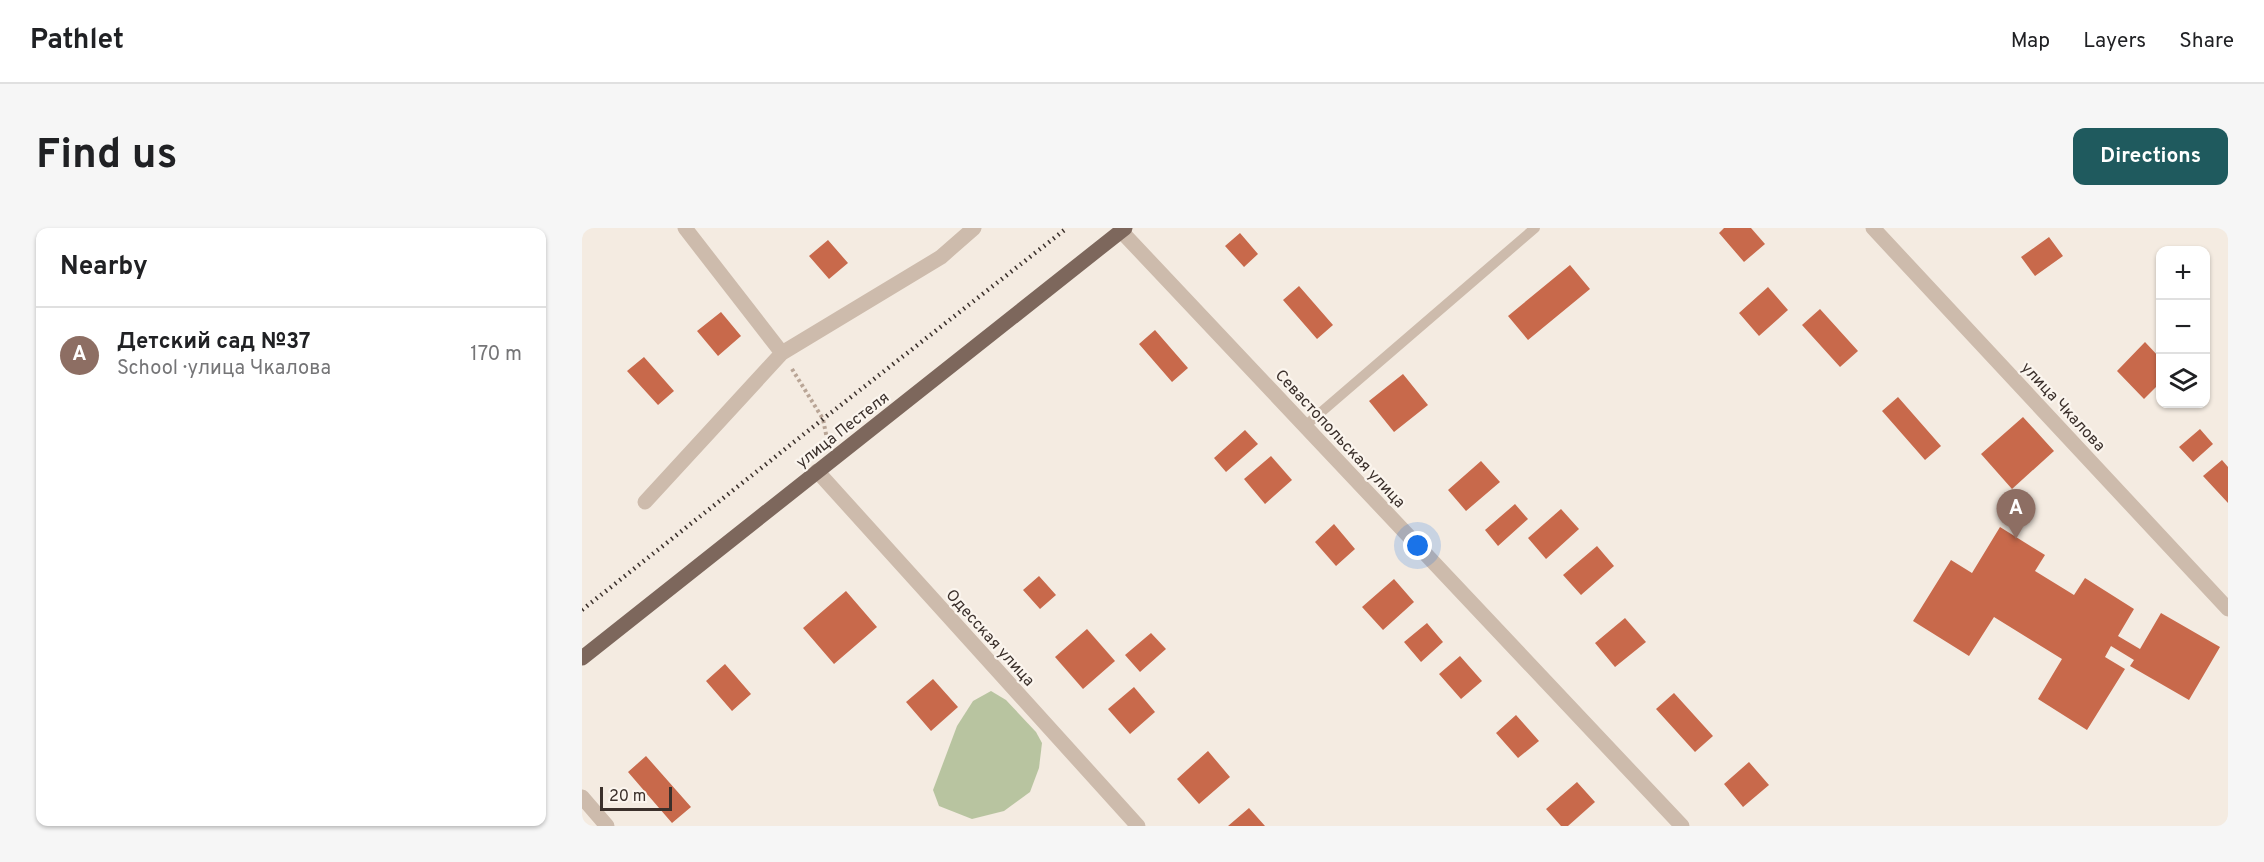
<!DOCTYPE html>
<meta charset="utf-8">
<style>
:root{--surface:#fff;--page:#f6f6f6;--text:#202124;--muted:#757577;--line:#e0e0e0;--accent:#1f5a5e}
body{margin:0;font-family:Overpass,sans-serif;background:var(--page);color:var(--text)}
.controls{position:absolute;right:18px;top:18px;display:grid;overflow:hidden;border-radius:12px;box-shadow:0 2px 4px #0004}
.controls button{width:54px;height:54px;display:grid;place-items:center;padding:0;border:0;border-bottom:2px solid var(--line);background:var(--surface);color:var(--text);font:30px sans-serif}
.scale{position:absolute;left:18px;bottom:15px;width:72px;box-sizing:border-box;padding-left:6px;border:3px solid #3b302b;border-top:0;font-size:16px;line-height:21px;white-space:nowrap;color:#3b302b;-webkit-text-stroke:4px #fbf5ee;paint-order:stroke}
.you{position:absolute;left:836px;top:318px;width:21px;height:21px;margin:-15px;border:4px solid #fff;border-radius:50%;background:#1a73e8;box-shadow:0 0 0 9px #1a73e833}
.badge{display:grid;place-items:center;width:39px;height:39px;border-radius:50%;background:var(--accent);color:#fff;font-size:20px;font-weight:700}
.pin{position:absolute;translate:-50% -50px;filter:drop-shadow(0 2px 3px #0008)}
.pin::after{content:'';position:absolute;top:32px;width:21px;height:18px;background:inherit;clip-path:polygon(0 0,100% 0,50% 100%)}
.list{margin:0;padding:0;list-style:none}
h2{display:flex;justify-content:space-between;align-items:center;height:78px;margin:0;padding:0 24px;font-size:26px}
h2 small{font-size:20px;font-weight:400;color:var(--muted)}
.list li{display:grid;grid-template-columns:39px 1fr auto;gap:18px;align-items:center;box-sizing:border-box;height:96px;padding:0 24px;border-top:2px solid var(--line)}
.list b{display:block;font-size:22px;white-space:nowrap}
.list p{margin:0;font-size:20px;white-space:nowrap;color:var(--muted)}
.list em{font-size:20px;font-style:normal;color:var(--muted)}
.icon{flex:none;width:33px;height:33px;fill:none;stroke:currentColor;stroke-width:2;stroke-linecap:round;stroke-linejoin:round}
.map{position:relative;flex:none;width:1646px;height:598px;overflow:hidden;border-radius:12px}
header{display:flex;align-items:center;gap:36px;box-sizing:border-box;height:84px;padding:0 30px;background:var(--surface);border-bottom:2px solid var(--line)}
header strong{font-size:28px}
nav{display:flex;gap:33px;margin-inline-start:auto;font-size:21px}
.intro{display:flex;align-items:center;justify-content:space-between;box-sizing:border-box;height:144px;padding:0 36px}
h1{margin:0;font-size:42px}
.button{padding:15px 27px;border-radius:12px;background:var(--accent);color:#fff;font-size:21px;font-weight:700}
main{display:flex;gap:36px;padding:0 36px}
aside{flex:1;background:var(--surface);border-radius:12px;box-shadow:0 2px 4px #0004}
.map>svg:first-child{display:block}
.green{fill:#b8c4a0}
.building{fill:#c8694b}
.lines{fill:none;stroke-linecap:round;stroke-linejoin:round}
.path{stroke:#b9a596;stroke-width:4;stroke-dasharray:3 3;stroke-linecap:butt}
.lane{stroke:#cdbbac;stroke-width:10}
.street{stroke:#cdbbac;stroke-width:15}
.primary{stroke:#7d675c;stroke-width:15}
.rail{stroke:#3b302b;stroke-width:4.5;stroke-dasharray:1.5 4.5;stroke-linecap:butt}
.labels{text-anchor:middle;stroke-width:4.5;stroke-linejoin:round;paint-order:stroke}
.street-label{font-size:16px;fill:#3b302b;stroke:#fbf5ee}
</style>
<header>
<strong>Pathlet</strong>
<nav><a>Map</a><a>Layers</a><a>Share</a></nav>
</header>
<div class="intro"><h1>Find us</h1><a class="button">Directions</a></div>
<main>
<aside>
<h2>Nearby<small></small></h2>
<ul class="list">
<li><span class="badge" style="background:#8d6e63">A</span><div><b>Детский сад №37</b><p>School · улица Чкалова</p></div><em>170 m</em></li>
</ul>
</aside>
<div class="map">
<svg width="1646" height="598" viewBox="0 0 1646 598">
<rect width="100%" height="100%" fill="#f4ebe1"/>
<!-- green -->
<path class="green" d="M 409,463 L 424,472 L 454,504 L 460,515 L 457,540 L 448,564 L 422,583 L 390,591 L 357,578 L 351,562 L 375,498 L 391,473 Z"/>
<!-- building -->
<path class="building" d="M 1142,0 L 1169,0 L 1183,16 L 1162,34 L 1137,5 Z
M 658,5 L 676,26 L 662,39 L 643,18 Z
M 1467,9 L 1481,28 L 1453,48 L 1439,29 Z
M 246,12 L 266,35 L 247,51 L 227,28 Z
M 988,37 L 1008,61 L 946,112 L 926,88 Z
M 717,58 L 751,97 L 735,111 L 701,72 Z
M 1186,59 L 1206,82 L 1177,108 L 1157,85 Z
M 1238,81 L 1276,123 L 1258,139 L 1220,97 Z
M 139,84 L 159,108 L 136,128 L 115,103 Z
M 573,102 L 606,140 L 590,154 L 557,116 Z
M 1563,114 L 1578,130 L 1578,155 L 1562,171 L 1535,143 Z
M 62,129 L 92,163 L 76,177 L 45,143 Z
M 821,146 L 846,177 L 812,204 L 787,173 Z
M 1316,169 L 1359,218 L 1343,232 L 1300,183 Z
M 1441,189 L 1472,223 L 1430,261 L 1399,226 Z
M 1618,201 L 1631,216 L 1611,234 L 1597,219 Z
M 663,202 L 676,216 L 644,244 L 632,230 Z
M 689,228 L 710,252 L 683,276 L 662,251 Z
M 1640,232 L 1646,239 L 1646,275 L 1621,248 Z
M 899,233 L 918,254 L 884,283 L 866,262 Z
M 933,276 L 946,291 L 916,318 L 903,302 Z
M 979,281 L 997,301 L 964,331 L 946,310 Z
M 752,296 L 773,321 L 754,338 L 733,314 Z
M 1418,299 L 1463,327 L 1453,343 L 1492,367 L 1503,350 L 1552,381 L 1536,408 L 1558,421 L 1579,385 L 1638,419 L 1607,472 L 1548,438 L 1552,432 L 1529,418 L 1523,429 L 1543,441 L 1505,502 L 1456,471 L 1480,431 L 1412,389 L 1387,428 L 1331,393 L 1369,332 L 1390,345 Z
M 1015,318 L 1032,338 L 999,367 L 981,347 Z
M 457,348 L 474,367 L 458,381 L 441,362 Z
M 812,351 L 832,374 L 801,402 L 780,379 Z
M 264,363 L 295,399 L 252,436 L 221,400 Z
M 1043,390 L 1064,414 L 1033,439 L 1013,415 Z
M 845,395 L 861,414 L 839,434 L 822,414 Z
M 505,401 L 533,433 L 501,461 L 473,429 Z
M 569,405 L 584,421 L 558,444 L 543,427 Z
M 878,428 L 900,453 L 879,471 L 857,446 Z
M 143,436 L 169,466 L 150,483 L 124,453 Z
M 351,451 L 376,479 L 349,503 L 324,474 Z
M 552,459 L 573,484 L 548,506 L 526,481 Z
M 1092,465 L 1131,508 L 1113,524 L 1074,481 Z
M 934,487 L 957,513 L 936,530 L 914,505 Z
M 626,523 L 648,549 L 617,576 L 595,551 Z
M 64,528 L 109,579 L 90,595 L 46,544 Z
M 1167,534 L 1187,557 L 1161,579 L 1142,556 Z
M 995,554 L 1013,574 L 986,598 L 979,598 L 964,581 Z
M 667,580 L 683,598 L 646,598 Z"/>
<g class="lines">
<!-- path -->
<path class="path" d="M 210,141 L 241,191 L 245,211"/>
<!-- lane -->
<path class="lane" d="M 723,198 L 953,0"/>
<!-- street -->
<path class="street" d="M 103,0 L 200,125
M 1291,0 L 1646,381
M 539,3 L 1100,598
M 235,243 L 556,598
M 63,274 L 200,125 L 359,29 L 392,0
M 0,569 L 25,598"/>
<!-- primary -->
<path class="primary" d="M 0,430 L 543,0"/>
<!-- rail -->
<path class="rail" d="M 0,382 L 241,191 L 485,0"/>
</g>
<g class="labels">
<!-- street labels -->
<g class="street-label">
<text transform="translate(1482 178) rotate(47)" y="6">улица Чкалова</text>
<text transform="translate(260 201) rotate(-38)" y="6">улица Пестеля</text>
<text transform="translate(759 210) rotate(47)" y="6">Севастопольская улица</text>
<text transform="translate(409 409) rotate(48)" y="6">Одесская улица</text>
</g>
</g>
</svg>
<div class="controls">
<button>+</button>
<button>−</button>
<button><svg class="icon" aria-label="layers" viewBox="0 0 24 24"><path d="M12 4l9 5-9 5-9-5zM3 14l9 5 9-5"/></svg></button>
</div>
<div class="scale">20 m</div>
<div class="you"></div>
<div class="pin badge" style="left:1434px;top:311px;background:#8d6e63">A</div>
</div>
</main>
